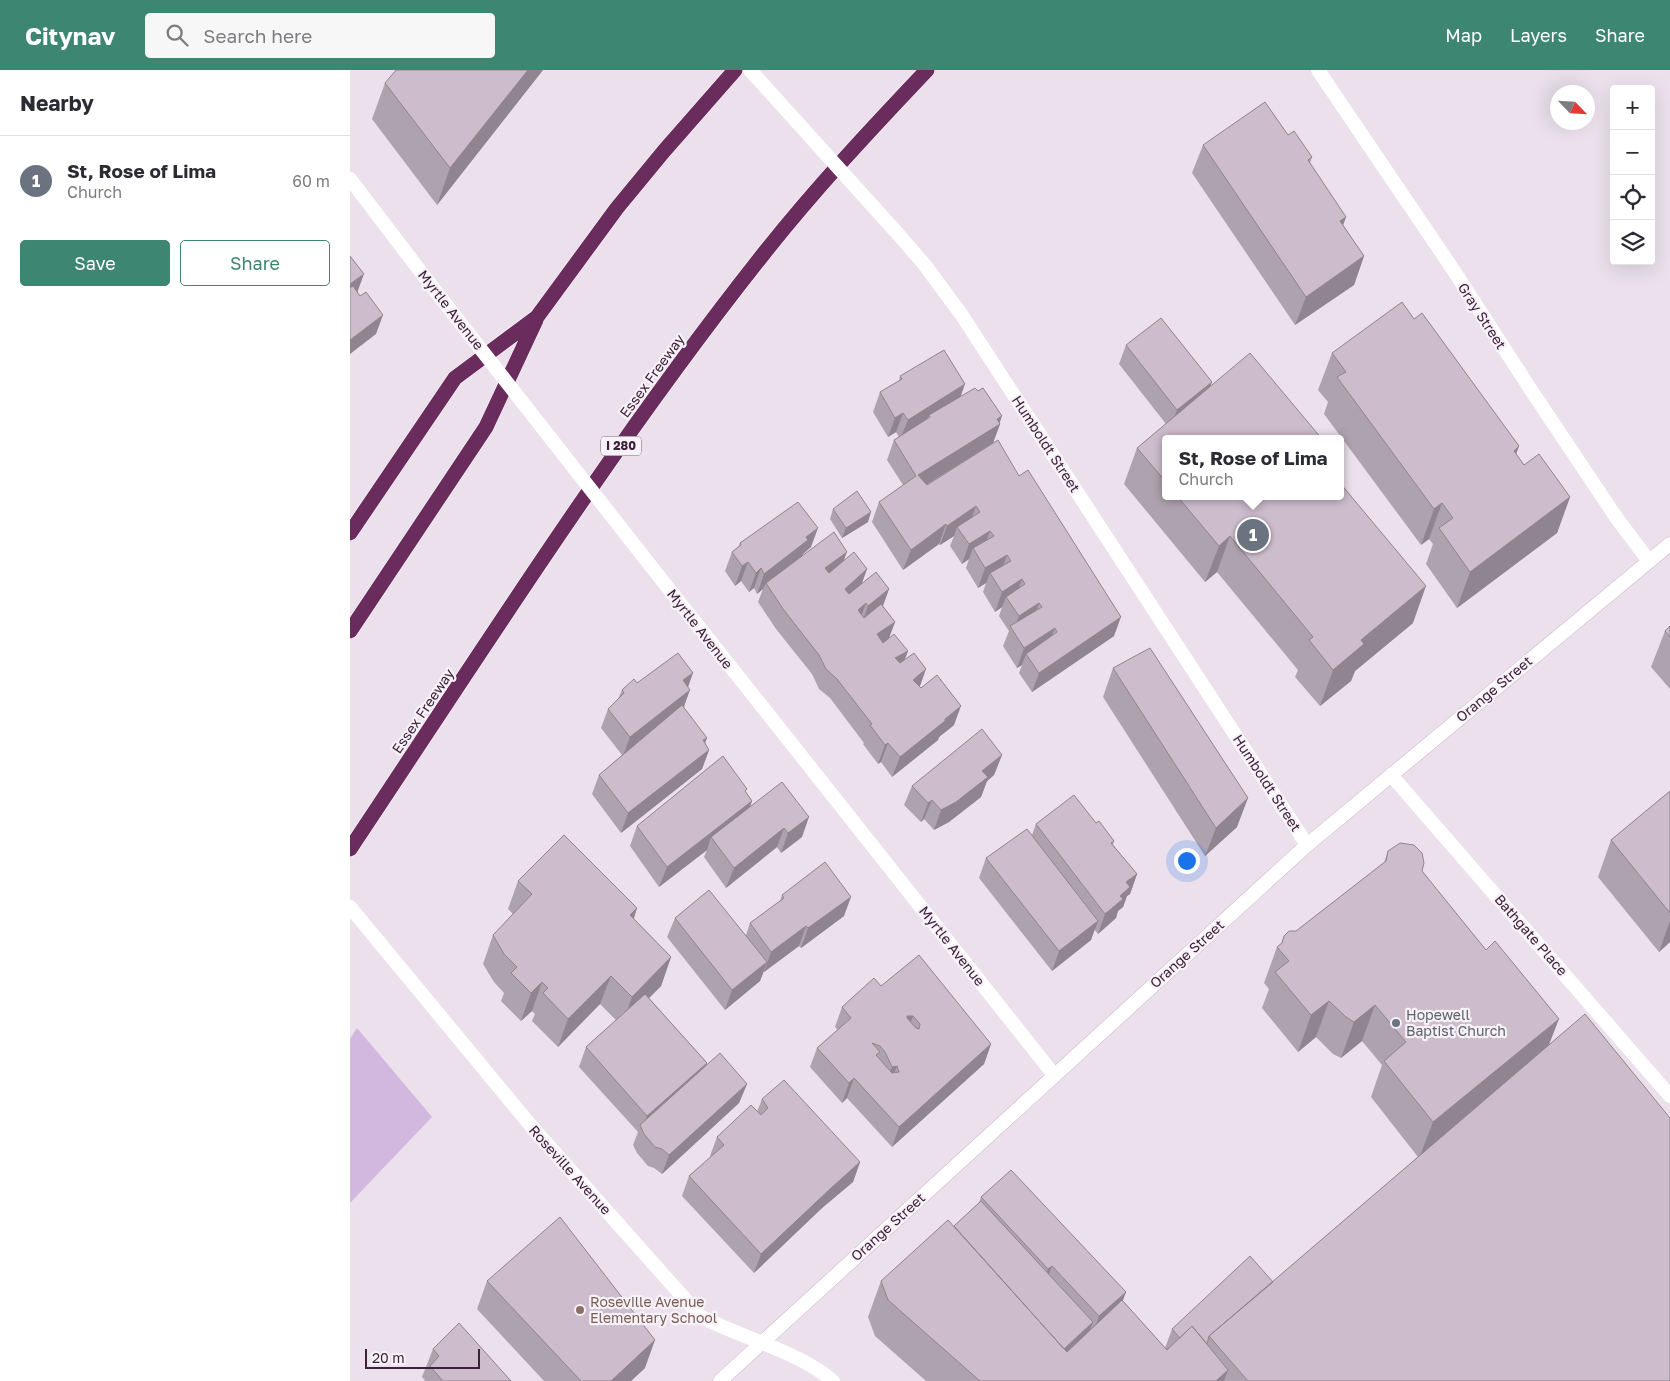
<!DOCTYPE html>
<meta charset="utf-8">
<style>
:root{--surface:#fff;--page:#f7f7f7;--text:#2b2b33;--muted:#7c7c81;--line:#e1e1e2;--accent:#3d8672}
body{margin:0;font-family:"Golos Text",sans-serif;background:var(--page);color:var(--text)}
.controls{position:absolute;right:15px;top:15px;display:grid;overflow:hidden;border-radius:5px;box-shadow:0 5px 20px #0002}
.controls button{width:45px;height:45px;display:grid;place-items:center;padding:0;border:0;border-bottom:1px solid var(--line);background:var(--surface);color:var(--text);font:25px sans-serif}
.compass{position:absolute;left:1200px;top:15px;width:45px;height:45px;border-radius:50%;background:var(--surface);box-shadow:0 5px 20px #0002;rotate:115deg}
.scale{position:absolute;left:15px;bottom:12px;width:115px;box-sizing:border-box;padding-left:5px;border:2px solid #3d2039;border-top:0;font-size:14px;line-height:18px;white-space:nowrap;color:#3d2039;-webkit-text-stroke:4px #f7f1f8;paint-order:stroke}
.you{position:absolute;left:836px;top:790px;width:18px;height:18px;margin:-12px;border:4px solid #fff;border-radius:50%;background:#1a73e8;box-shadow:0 0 0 8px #1a73e833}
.badge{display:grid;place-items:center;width:32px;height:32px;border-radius:50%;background:var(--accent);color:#fff;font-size:16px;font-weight:700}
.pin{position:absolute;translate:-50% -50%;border:2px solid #fff;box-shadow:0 1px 5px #0006}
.popup{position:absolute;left:812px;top:365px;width:182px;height:65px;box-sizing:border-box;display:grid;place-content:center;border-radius:5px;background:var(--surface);filter:drop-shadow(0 1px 4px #0005);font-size:16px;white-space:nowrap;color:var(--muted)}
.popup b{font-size:19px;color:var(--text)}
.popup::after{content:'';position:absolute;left:50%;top:100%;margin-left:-10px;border:10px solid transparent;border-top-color:var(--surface)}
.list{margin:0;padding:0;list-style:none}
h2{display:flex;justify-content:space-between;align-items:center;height:65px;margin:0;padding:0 20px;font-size:21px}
h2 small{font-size:16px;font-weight:400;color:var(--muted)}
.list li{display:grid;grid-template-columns:32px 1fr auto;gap:15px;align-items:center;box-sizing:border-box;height:90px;padding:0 20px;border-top:1px solid var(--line)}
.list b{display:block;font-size:19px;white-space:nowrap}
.list p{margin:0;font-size:16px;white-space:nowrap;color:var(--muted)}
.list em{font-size:16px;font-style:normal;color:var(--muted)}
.actions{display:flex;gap:10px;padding:15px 20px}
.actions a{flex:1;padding:11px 0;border:1px solid var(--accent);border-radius:5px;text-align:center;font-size:18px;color:var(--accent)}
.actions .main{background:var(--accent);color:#fff}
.icon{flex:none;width:28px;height:28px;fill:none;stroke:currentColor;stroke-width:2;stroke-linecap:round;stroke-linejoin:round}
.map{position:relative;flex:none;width:1320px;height:1311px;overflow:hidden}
header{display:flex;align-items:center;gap:30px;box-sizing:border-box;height:70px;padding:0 25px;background:var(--accent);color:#fff}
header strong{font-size:24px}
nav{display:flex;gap:28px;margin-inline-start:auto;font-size:18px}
.search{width:350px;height:45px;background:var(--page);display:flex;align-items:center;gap:12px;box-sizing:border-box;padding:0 18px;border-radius:5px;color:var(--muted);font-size:19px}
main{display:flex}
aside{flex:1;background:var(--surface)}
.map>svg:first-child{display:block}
.green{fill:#d2b8de}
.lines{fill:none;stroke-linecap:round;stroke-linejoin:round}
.secondary-casing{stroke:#ccb3cb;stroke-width:15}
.motorway-casing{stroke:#fff;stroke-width:16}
.minor{stroke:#fff;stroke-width:14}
.tertiary{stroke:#fff;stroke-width:14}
.secondary{stroke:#fff;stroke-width:14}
.motorway{stroke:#6a2b5d;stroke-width:15}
.minor-bridge{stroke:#fff;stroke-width:14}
.wall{fill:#afa2af}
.shaded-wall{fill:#8f848f}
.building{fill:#ccbccc;stroke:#8f848f;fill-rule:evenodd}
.worship-dot{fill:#6b7280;stroke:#f7f1f8;stroke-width:2}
.education-dot{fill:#8d6e63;stroke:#f7f1f8;stroke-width:2}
.labels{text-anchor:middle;stroke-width:4.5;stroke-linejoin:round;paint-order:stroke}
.shield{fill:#f7f1f8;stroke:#755f72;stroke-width:1}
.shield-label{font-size:12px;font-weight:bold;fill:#3d2039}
.street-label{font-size:14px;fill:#3d2039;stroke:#f7f1f8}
.worship-label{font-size:14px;fill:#5b616d;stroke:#f7f1f8;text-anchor:start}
.education-label{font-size:14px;fill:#785e54;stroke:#f7f1f8;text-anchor:start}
</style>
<header>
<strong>Citynav</strong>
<div class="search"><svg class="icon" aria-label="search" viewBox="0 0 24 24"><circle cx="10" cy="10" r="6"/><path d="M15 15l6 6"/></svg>Search here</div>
<nav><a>Map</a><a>Layers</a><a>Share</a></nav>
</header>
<main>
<aside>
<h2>Nearby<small></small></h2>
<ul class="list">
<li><span class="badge" style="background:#6b7280">1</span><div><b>St, Rose of Lima</b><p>Church</p></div><em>60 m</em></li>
</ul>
<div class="actions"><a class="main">Save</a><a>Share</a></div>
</aside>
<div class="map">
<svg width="1320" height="1311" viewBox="0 0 1320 1311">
<rect width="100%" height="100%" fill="#ebe0ec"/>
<!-- green -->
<path class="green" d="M 7,958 L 82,1047 L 0,1133 L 0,969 Z"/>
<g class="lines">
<defs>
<path id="secondary" d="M 370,1311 L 957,775 L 1320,474"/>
<path id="motorway" d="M 0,463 L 105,308 L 187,247 L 267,138 L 314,81 L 385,0
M 0,561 L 136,357 L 186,250
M 0,779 C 134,578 264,372 415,182 C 465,119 521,59 577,0"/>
</defs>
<!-- secondary casing -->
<use href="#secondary" class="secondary-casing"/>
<!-- motorway casing -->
<use href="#motorway" class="motorway-casing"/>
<!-- minor -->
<path class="minor" d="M 968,0 L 1102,198 L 1181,320 L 1268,450 L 1299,491
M 0,109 L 90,227
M 548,164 L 574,194 L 611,244 L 957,775
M 300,495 L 704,1005
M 1041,705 L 1320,1026"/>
<!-- tertiary -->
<path class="tertiary" d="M 0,837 L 182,1057 L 350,1246 C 391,1268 448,1281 483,1311"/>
<!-- secondary -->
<use href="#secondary" class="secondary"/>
<!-- motorway -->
<use href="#motorway" class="motorway"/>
<!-- minor-bridge -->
<path class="minor-bridge" d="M 400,0 L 548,164
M 90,227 L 300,495"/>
</g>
<!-- wall -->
<path class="wall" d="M 193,0 L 87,135 L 22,49 L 35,13 Z
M 938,65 L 962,87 L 960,93 L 996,147 L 993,155 L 1014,186 L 1004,215 L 945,255 L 842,103 L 853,75 Z
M 1064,249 L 1169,376 L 1166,384 L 1174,395 L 1220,427 L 1207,463 L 1107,538 L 1076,494 L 1083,474 L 1079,469 L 1071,475 L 974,344 L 978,332 L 968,320 L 982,283 Z
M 776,275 L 862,312 L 860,316 L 816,369 L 816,426 L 990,426 L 1063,553 L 1005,601 L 1001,611 L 970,636 L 945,607 L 948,600 L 867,502 L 855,512 L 774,414 L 787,378 L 816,354 L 769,294 Z
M 550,306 L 610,327 L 650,354 L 643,373 L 577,415 L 669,406 L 764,566 L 682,622 L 669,603 L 672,595 L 667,598 L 653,576 L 659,561 L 649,546 L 652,537 L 645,542 L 633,522 L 636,513 L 628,518 L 616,498 L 619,489 L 612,494 L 600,476 L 604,466 L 590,475 L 589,474 L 553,500 L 522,452 L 529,432 L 553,415 L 537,390 L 544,370 L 549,367 L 546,362 L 538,367 L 523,342 L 530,322 L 549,311 Z
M 483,439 L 518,452 L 492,468 L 480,449 Z
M 390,473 L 461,477 L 453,484 L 452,485 L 494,490 L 517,499 L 512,513 L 539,519 L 533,536 L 545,552 L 538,569 L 558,581 L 554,590 L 569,617 L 604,655 L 589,667 L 588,670 L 542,707 L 531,692 L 528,694 L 513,674 L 514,673 L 480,628 L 469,619 L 462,604 L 426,559 L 408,532 L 413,519 L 407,524 L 404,518 L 399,522 L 391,511 L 385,516 L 375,501 L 382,482 L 389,476 Z
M 1320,556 L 1320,619 L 1301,597 L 1315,561 Z
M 763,598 L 887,757 L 855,786 L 753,627 Z
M 287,613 L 338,617 L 334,638 L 359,680 L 352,699 L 271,763 L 242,724 L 249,705 L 272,685 L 251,658 L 258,639 L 268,629 L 272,620 Z
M 652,685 L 644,705 L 637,711 L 631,727 L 599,752 L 584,760 L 574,749 L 571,752 L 554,735 L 562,716 Z
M 1320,721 L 1320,872 L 1309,882 L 1248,807 L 1261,770 Z
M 396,723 L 402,731 L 400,737 L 452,767 L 431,783 L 427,777 L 376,818 L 354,787 L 357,780 L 309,817 L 280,776 L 287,756 Z
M 746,753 L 764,771 L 763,775 L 787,804 L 780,824 L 777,826 L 773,837 L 768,841 L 766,848 L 748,864 L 744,859 L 741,870 L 702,901 L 629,808 L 636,788 L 682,765 L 686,754 Z
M 1038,781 L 1072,801 L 1199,975 L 1320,1311 L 576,1311 L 525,1266 L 518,1247 L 531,1211 L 604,1156 L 629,1133 L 631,1127 L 773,1231 L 815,1278 L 822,1259 L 923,1212 L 1068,1087 L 1021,1027 L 1032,995 L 1012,971 L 991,988 L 983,984 L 966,967 L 948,982 L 912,938 L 919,919 L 914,913 L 927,877 L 931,874 L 934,866 L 946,861 L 1034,793 Z
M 168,811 L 287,838 L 284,849 L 321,887 L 311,916 L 299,928 L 357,993 L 355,997 L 397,1014 L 389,1033 L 312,1104 L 304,1098 L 298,1096 L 287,1083 L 283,1075 L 288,1062 L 229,997 L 236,977 L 266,950 L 250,934 L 208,977 L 182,951 L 185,944 L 182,941 L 171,951 L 151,931 L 154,923 L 144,912 L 133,894 L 143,865 L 163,844 L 158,839 Z
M 432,825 L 494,846 L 451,878 L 449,876 L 414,902 L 414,901 L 410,911 L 375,940 L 317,867 L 325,848 L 396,865 L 400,853 L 430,831 Z
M 531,916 L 641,974 L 634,994 L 542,1077 L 497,1028 L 492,1033 L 460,997 L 467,978 L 488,960 L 485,957 L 492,937 Z
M 412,1029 L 510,1092 L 503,1112 L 472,1138 L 404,1203 L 332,1126 L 339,1106 L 361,1087 L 360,1086 L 367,1067 L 407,1042 Z
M 137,1211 L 295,1298 L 281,1311 L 194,1311 L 127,1239 Z
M 83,1279 L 161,1311 L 74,1311 L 75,1310 L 72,1307 Z"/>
<!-- shaded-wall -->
<path class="shaded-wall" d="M 178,0 L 193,0 L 87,135 L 100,98 Z
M 996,147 L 986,175 L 990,151 Z
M 1014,186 L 1004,215 L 945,255 L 956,227 Z
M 14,204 L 7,223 L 0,228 L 0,214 Z
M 33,245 L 26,264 L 0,284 L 0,270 Z
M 862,312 L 855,332 L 820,359 L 827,340 Z
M 615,314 L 608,334 L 580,347 L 579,345 L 576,353 L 550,369 L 558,350 Z
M 553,343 L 546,362 L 538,367 L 545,348 Z
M 652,346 L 649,355 L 650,354 L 643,373 L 561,424 L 568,405 Z
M 1169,376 L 1156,412 L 1164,381 Z
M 1220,427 L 1207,463 L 1107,538 L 1120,502 Z
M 1092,433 L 1079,469 L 1071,475 L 1084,439 Z
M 626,436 L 619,456 L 607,457 L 604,466 L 590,475 L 597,456 Z
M 521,442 L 518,452 L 492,468 L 496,458 Z
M 596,454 L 589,474 L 553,500 L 561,480 Z
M 468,458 L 461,477 L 453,484 L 451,490 L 416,513 L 413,519 L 407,524 L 414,504 L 456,467 Z
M 640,461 L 633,480 L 623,478 L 619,489 L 612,494 L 619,474 Z
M 880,466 L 867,502 L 855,512 L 869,476 Z
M 497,482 L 490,501 L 468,518 L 475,498 Z
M 657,485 L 650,504 L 640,503 L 636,513 L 628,518 L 635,498 Z
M 398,492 L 391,511 L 385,516 L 392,496 Z
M 411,498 L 404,518 L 399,522 L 406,503 Z
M 517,499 L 510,518 L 488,538 L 495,519 Z
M 672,509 L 665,529 L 656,527 L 652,537 L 645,542 L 652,522 Z
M 1076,516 L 1063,553 L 1005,601 L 1001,611 L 970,636 L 983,600 L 1011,570 Z
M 539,519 L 532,538 L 511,556 L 518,536 Z
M 516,533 L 509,552 L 508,540 Z
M 689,533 L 682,553 L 663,561 L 669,546 Z
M 771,547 L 764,566 L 682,622 L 689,603 Z
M 545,552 L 538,571 L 520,584 L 527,564 Z
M 705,558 L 697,577 L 676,584 L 672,595 L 667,598 L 674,578 Z
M 558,581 L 551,600 L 545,588 Z
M 576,599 L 569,619 L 563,610 Z
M 343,603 L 336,623 L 333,610 Z
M 340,620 L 333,639 L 273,686 L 280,667 Z
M 611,636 L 604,655 L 589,667 L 588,670 L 542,707 L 550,687 Z
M 357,668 L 350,687 L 359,680 L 352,699 L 271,763 L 278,743 L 353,670 Z
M 538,673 L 531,692 L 528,694 L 535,675 Z
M 652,685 L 644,705 L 637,711 L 631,727 L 599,752 L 584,760 L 591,740 L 632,701 Z
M 898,728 L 887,757 L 855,786 L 866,758 Z
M 582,730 L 574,749 L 571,752 L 578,733 Z
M 402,731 L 395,750 L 361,767 L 357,780 L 309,817 L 317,797 Z
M 459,747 L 452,767 L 431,783 L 438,763 Z
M 434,758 L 427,777 L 376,818 L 384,798 Z
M 787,804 L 780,824 L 777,826 L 773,837 L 768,841 L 766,848 L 748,864 L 755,844 L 776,812 Z
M 501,827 L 494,846 L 451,878 L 458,858 Z
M 287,838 L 277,867 L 280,845 Z
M 748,851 L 741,870 L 702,901 L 709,881 Z
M 1320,851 L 1320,872 L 1309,882 Z
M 456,856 L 449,876 L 414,902 L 421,882 Z
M 321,887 L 311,916 L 272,955 L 282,927 Z
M 417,892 L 410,911 L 375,940 L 382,920 Z
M 261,906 L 250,934 L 208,977 L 218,949 Z
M 192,912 L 182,941 L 171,951 L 181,923 Z
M 979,931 L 966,967 L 948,982 L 961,945 Z
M 1025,935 L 1012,971 L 991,988 L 1004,952 Z
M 557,946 L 563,946 L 556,965 L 549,967 Z
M 1209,949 L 1195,985 L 1069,1088 L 1083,1052 Z
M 641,974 L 634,994 L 542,1077 L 549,1057 Z
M 357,993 L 350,1012 L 292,1060 L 297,1046 Z
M 547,996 L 540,1015 L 535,1016 L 542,997 Z
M 504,1008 L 497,1028 L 492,1033 L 499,1013 Z
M 397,1014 L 389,1033 L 312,1104 L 319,1085 Z
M 510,1092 L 503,1112 L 472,1138 L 404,1203 L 411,1184 L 480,1119 Z
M 702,1196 L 691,1224 L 687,1228 L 698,1199 Z
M 776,1222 L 766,1250 L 739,1274 L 749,1246 Z
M 743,1252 L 732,1280 L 708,1285 Z
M 305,1270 L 295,1298 L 281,1311 L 261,1311 Z
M 878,1300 L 874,1311 L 866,1311 Z"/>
<!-- building -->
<path class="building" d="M 46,0 L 178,0 L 100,98 L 35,13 Z
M 915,32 L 938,65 L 944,61 L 962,87 L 958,90 L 996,147 L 990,151 L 1014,186 L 956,227 L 853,75 Z
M 0,186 L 14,204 L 0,214 Z
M 3,216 L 10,226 L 16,222 L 33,245 L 0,270 L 0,218 Z
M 1052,232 L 1064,249 L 1072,243 L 1169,376 L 1164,381 L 1174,395 L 1189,384 L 1220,427 L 1120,502 L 1089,458 L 1103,448 L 1092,433 L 1084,439 L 987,307 L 996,302 L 982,283 Z
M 811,248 L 862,312 L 827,340 L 776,275 Z
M 594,280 L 615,314 L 558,350 L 553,343 L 545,348 L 530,322 L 552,309 L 550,306 Z
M 900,283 L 972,369 L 816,369 L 816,412 L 787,378 Z
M 625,318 L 628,321 L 633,318 L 652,346 L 647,349 L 650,354 L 568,405 L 577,415 L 648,370 L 669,406 L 678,400 L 771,547 L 689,603 L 676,584 L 707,562 L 705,558 L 674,578 L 660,556 L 692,537 L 689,533 L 669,546 L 656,527 L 675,514 L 672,509 L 652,522 L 640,503 L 661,491 L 657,485 L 635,498 L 623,478 L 644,466 L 640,461 L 619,474 L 607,457 L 630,442 L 626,436 L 597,456 L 596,454 L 561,480 L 529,432 L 566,406 L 544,370 L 580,347 L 579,345 Z
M 990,413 L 1076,516 L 1011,570 L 1014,574 L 983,600 L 959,570 L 963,567 L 880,466 L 869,476 L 827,426 L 990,426 Z
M 507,421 L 521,442 L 496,458 L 483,439 Z
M 448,432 L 468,458 L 456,467 L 458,470 L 414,504 L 411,498 L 406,503 L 398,492 L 392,496 L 382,482 L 391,475 L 390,473 Z
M 484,462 L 497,482 L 475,498 L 479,503 L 504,482 L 517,499 L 495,519 L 499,524 L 526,502 L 539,519 L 518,536 L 516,533 L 508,540 L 514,548 L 531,534 L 545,552 L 527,564 L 533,573 L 544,564 L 558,581 L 545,588 L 550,593 L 564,583 L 576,599 L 563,610 L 571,618 L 587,605 L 611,636 L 595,649 L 595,651 L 550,687 L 538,673 L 535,675 L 520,655 L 522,654 L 487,609 L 476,599 L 469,585 L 433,539 L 416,513 Z
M 1320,556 L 1320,567 L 1315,561 Z
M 800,578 L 898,728 L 866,758 L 763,598 Z
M 328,583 L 343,603 L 333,610 L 340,620 L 280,667 L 258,639 L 274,623 L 272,620 L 284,609 L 287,613 Z
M 332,635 L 357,668 L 353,670 L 359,680 L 278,743 L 249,705 Z
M 632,659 L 652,685 L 632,701 L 638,707 L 606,732 L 591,740 L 582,730 L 578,733 L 562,716 Z
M 373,686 L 397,719 L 395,721 L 402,731 L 317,797 L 287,756 Z
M 432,712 L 459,747 L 438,763 L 434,758 L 384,798 L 361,767 Z
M 1320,721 L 1320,843 L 1261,770 Z
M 724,725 L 746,753 L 749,751 L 764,771 L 761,773 L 787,804 L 776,812 L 780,817 L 770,826 L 773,829 L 755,844 L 686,754 Z
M 677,759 L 748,851 L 709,881 L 636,788 Z
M 214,765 L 287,838 L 280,845 L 321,887 L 282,927 L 261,906 L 218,949 L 193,923 L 198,918 L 192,912 L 181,923 L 161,903 L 167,897 L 154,884 L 143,865 L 182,824 L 168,811 Z
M 1050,773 L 1064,775 L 1072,783 L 1074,793 L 1072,801 L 1136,880 L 1145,871 L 1209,949 L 1083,1052 L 1034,991 L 1056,972 L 1025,935 L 1004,952 L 996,947 L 979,931 L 961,945 L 925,902 L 939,891 L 927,877 L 932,873 L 934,866 L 939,861 L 946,861 L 1036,791 L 1038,781 Z
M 475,792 L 501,827 L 458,858 L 456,856 L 421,882 L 400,853 L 434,828 L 432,825 Z
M 359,820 L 417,892 L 382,920 L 325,848 Z
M 569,885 L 641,974 L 549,1057 L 504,1008 L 499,1013 L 467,978 L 501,948 L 492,937 L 524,908 L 531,916 ZM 557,946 L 563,946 L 570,954 L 569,959 L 566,958 L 557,948 ZM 522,973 L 530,976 L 535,982 L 542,997 L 547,996 L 549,1002 L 542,1003 L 526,985 L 530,982 Z
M 295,924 L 357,993 L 297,1046 L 236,977 Z
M 1235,944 L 1320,1048 L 1320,1311 L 898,1311 L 859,1266 Z
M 370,983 L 397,1014 L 319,1085 L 312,1079 L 305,1077 L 294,1064 L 290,1055 Z
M 434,1010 L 510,1092 L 480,1119 L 411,1184 L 339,1106 L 374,1075 L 367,1067 L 401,1035 L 411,1045 L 418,1038 L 412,1029 Z
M 661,1100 L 776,1222 L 749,1246 L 702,1196 L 698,1199 L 631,1127 Z
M 631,1131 L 743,1252 L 714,1279 L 604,1156 Z
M 210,1147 L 305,1270 L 261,1311 L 231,1311 L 137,1211 Z
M 598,1150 L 717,1282 L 772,1230 L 817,1280 L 842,1256 L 878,1300 L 866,1311 L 630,1311 L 538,1230 L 531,1211 Z
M 900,1186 L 923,1212 L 859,1266 L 857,1274 L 842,1256 L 830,1268 L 822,1259 Z
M 109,1253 L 161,1311 L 93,1311 L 80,1296 L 89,1286 L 83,1279 Z"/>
<!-- markers -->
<circle class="worship-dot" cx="1046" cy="953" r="5"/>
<circle class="education-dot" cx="230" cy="1240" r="5"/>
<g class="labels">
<!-- shield labels -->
<rect class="shield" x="251" y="366.5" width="40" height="19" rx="4"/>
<g class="shield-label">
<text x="271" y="380">I 280</text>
</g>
<!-- street labels -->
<g class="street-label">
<text transform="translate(101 240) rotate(52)" y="5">Myrtle Avenue</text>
<text transform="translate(1132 246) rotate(57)" y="5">Gray Street</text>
<text transform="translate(302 306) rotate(-54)" y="5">Essex Freeway</text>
<text transform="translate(696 374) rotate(57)" y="5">Humboldt Street</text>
<text transform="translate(350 559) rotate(52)" y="5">Myrtle Avenue</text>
<text transform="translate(1144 619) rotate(-40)" y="5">Orange Street</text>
<text transform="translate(73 641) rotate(-56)" y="5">Essex Freeway</text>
<text transform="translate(917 713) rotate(57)" y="5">Humboldt Street</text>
<text transform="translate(1181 865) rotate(49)" y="5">Bathgate Place</text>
<text transform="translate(602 876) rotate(52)" y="5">Myrtle Avenue</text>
<text transform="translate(837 884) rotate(-42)" y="5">Orange Street</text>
<text transform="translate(220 1100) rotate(48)" y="5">Roseville Avenue</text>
<text transform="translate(538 1157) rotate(-42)" y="5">Orange Street</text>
</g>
<!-- worship labels -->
<g class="worship-label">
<text x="1056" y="950">Hopewell<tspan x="1056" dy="16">Baptist Church</tspan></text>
</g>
<!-- education labels -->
<g class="education-label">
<text x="240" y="1237">Roseville Avenue<tspan x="240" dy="16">Elementary School</tspan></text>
</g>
</g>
</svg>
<div class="controls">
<button>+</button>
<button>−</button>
<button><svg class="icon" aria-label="locate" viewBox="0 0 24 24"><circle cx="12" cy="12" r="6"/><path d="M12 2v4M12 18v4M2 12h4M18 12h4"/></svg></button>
<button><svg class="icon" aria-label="layers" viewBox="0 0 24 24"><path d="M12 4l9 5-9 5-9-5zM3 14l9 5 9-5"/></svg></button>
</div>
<svg class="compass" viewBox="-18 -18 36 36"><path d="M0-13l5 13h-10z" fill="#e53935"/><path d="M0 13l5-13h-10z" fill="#7c7c81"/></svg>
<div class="scale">20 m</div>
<div class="you"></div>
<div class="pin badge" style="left:903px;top:465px;background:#6b7280">1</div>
<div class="popup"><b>St, Rose of Lima</b>Church</div>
</div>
</main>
